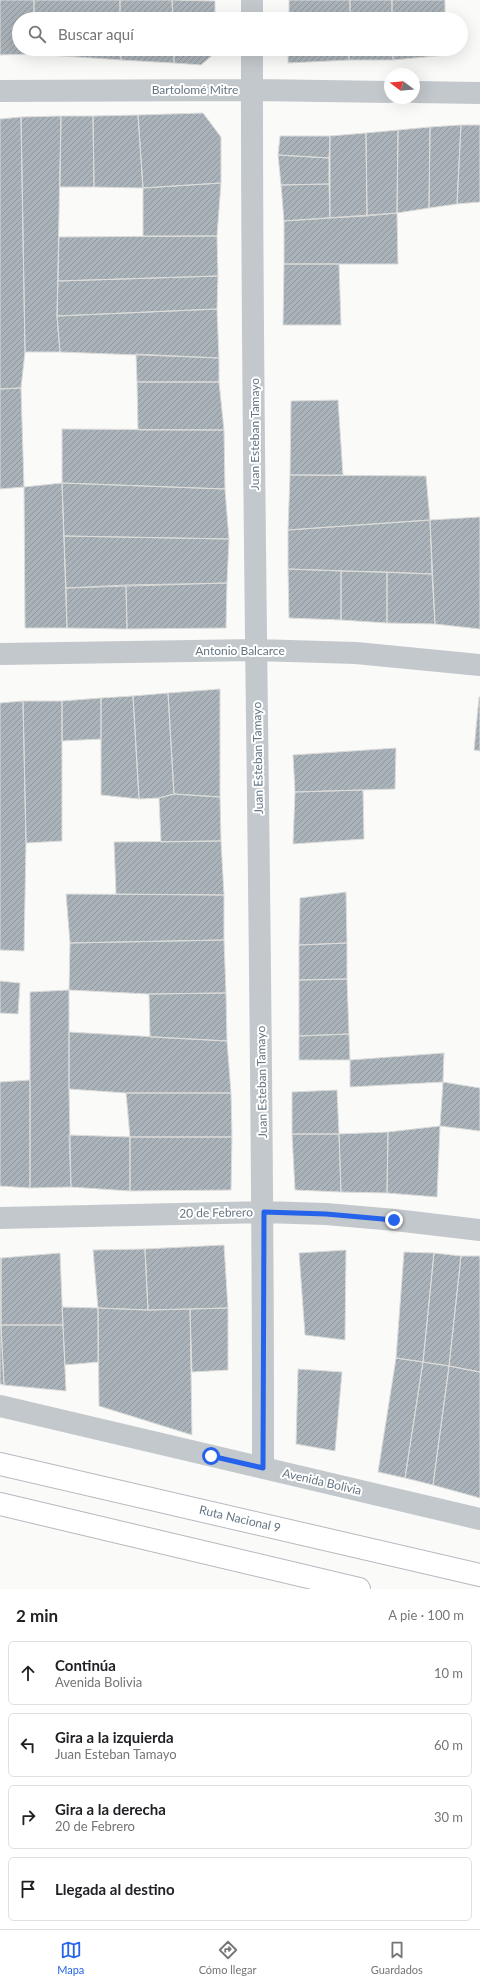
<!DOCTYPE html>
<html lang="es">
<meta charset="utf-8">
<style>
:root{--surface:#fff;--page:#f6f6f6;--text:#202124;--muted:#757577;--line:#e0e0e0;--accent:#2563eb}
body{margin:0;font-family:Lato,sans-serif;background:var(--page);color:var(--text)}
.compass{position:absolute;left:384px;top:68px;width:36px;height:36px;border-radius:50%;background:var(--surface);box-shadow:0 4px 16px #0002;rotate:286deg}
.stop{position:absolute;width:12px;height:12px;margin:-9px;border:3px solid #2563eb;border-radius:50%;background:#fff}
.stop.end{background:#2563eb;border-color:#fff;box-shadow:0 1px 4px #0008}
.list{margin:0;padding:0;list-style:none}
h2{display:flex;justify-content:space-between;align-items:center;height:52px;margin:0;padding:0 16px;font-size:17px}
h2 small{font-size:13px;font-weight:400;color:var(--muted)}
.list li{display:grid;grid-template-columns:26px 1fr auto;gap:12px;align-items:center;box-sizing:border-box;height:64px;margin:0 8px 8px;padding:0 8px;border:1px solid var(--line);border-radius:6px}
.list b{display:block;font-size:15px;white-space:nowrap}
.list p{margin:0;font-size:13px;white-space:nowrap;color:var(--muted)}
.list em{font-size:13px;font-style:normal;color:var(--muted)}
.icon{flex:none;width:22px;height:22px;fill:none;stroke:currentColor;stroke-width:2;stroke-linecap:round;stroke-linejoin:round}
.map{position:relative;flex:none;width:480px;height:1589px;overflow:hidden}
.search{position:absolute;background:var(--surface);box-shadow:0 4px 16px #0002;left:12px;right:12px;top:12px;height:44px;display:flex;align-items:center;gap:10px;box-sizing:border-box;padding:0 14px;border-radius:22px;color:var(--muted);font-size:15px}
.sheet{height:340px;background:var(--surface)}
nav{display:flex;justify-content:space-around;align-items:center;box-sizing:border-box;height:56px;border-top:1px solid var(--line);background:var(--surface);font-size:11px;color:var(--muted)}
nav a{display:grid;justify-items:center;gap:2px}
nav .on{color:var(--accent)}
.map>svg:first-child{display:block}
.building{fill:url(#building-hatch);stroke:#dcdcda}
.lines{fill:none;stroke-linecap:round;stroke-linejoin:round}
.major-casing{stroke:#b5babe;stroke-width:24}
.minor{stroke:#c3c8cc;stroke-width:22}
.major{stroke:#fff;stroke-width:22}
.route{stroke:#2563eb;stroke-width:5}
.labels{text-anchor:middle;stroke-width:4;stroke-linejoin:round;paint-order:stroke}
.street-label{font-size:12px;fill:#657583;stroke:#fff}
</style>
<div class="map">
<svg width="480" height="1589" viewBox="0 0 480 1589">
<defs>
<pattern id="building-hatch" width="6" height="6" patternUnits="userSpaceOnUse"><rect width="6" height="6" fill="#aab3b9"/><path d="M-1 1l2-2M0 6l6-6M5 7l2-2" fill="none" stroke="#8e969c"/></pattern>
</defs>
<rect width="100%" height="100%" fill="#fafaf8"/>
<!-- building -->
<path class="building" d="M 0,0 L 34,0 L 34,19 L 19,19 L 19,49 L 34,49 L 34,54 L 0,55 Z
M 34,0 L 120,0 L 120,19 L 34,19 Z
M 120,0 L 172,0 L 173,19 L 120,19 Z
M 172,0 L 215,1 L 215,19 L 173,19 Z
M 289,0 L 350,0 L 350,19 L 289,19 Z
M 350,0 L 392,0 L 392,19 L 350,19 Z
M 392,0 L 445,0 L 445,19 L 392,19 Z
M 34,49 L 121,49 L 121,60 L 34,54 Z
M 121,49 L 174,49 L 174,63 L 121,60 Z
M 174,49 L 215,49 L 215,53 L 201,65 L 174,63 Z
M 288,49 L 349,49 L 349,60 L 288,63 Z
M 349,49 L 393,49 L 393,60 L 349,60 Z
M 393,49 L 446,49 L 446,55 L 393,60 Z
M 203,113 L 221,137 L 221,183 L 143,188 L 138,115 Z
M 138,115 L 143,188 L 94,187 L 93,116 Z
M 61,116 L 57,316 L 60,352 L 25,352 L 21,117 Z
M 61,116 L 93,116 L 94,187 L 60,187 Z
M 21,117 L 25,352 L 21,388 L 0,389 L 0,119 Z
M 461,125 L 480,125 L 480,202 L 457,204 Z
M 461,125 L 457,204 L 429,208 L 430,127 Z
M 430,127 L 429,208 L 397,213 L 398,130 Z
M 398,130 L 397,213 L 367,216 L 366,133 Z
M 366,133 L 367,216 L 330,218 L 330,136 Z
M 280,136 L 330,136 L 329,158 L 278,155 Z
M 278,155 L 329,158 L 329,184 L 281,185 Z
M 221,183 L 217,236 L 143,236 L 143,188 Z
M 329,184 L 330,218 L 284,221 L 281,185 Z
M 397,213 L 398,264 L 284,264 L 284,221 Z
M 217,236 L 218,276 L 58,281 L 59,237 Z
M 284,264 L 339,264 L 341,325 L 283,325 Z
M 218,276 L 217,309 L 57,316 L 58,281 Z
M 217,309 L 219,358 L 60,352 L 57,316 Z
M 136,354 L 219,358 L 219,382 L 137,382 Z
M 137,382 L 219,382 L 224,430 L 138,430 Z
M 21,388 L 24,487 L 0,489 L 0,389 Z
M 338,400 L 343,475 L 290,475 L 291,401 Z
M 62,429 L 224,430 L 225,489 L 62,483 Z
M 290,475 L 426,476 L 430,520 L 288,530 Z
M 62,483 L 225,489 L 229,539 L 64,536 Z
M 62,483 L 67,628 L 25,628 L 24,487 Z
M 480,517 L 480,629 L 435,624 L 430,520 Z
M 430,520 L 432,574 L 288,569 L 288,530 Z
M 64,536 L 229,539 L 227,583 L 66,588 Z
M 288,569 L 341,571 L 341,620 L 289,618 Z
M 341,571 L 387,572 L 387,623 L 341,620 Z
M 387,572 L 432,574 L 435,624 L 387,623 Z
M 227,583 L 226,628 L 127,629 L 126,585 Z
M 126,585 L 127,629 L 67,628 L 66,588 Z
M 220,689 L 220,797 L 174,794 L 168,693 Z
M 168,693 L 174,794 L 159,798 L 139,799 L 133,696 Z
M 133,696 L 139,799 L 101,795 L 101,698 Z
M 479,697 L 480,697 L 480,751 L 474,750 Z
M 101,698 L 101,739 L 62,741 L 62,701 Z
M 23,701 L 62,701 L 62,841 L 26,843 Z
M 23,701 L 26,843 L 24,951 L 0,950 L 0,703 Z
M 396,748 L 395,789 L 295,792 L 293,755 Z
M 363,790 L 364,839 L 293,844 L 295,792 Z
M 174,794 L 220,797 L 221,841 L 161,842 L 159,798 Z
M 221,841 L 224,895 L 116,894 L 114,842 Z
M 346,892 L 347,943 L 299,945 L 300,898 Z
M 66,894 L 224,895 L 224,940 L 70,943 Z
M 224,940 L 226,993 L 149,994 L 69,990 L 70,943 Z
M 347,943 L 347,979 L 299,980 L 299,945 Z
M 347,979 L 349,1034 L 299,1036 L 299,980 Z
M 0,981 L 20,983 L 18,1014 L 0,1013 Z
M 69,990 L 69,1089 L 71,1187 L 30,1188 L 30,992 Z
M 226,993 L 227,1041 L 150,1037 L 149,994 Z
M 69,1032 L 227,1041 L 231,1093 L 126,1093 L 69,1089 Z
M 349,1034 L 350,1060 L 299,1060 L 299,1036 Z
M 444,1053 L 443,1082 L 350,1087 L 350,1060 Z
M 30,1080 L 30,1188 L 0,1186 L 0,1082 Z
M 443,1082 L 480,1088 L 480,1131 L 440,1126 Z
M 337,1090 L 339,1134 L 292,1134 L 292,1092 Z
M 126,1093 L 231,1093 L 232,1137 L 130,1137 Z
M 440,1126 L 437,1197 L 387,1193 L 388,1132 Z
M 388,1132 L 387,1193 L 341,1192 L 339,1134 Z
M 292,1134 L 339,1134 L 341,1192 L 295,1190 Z
M 69,1135 L 130,1137 L 130,1191 L 71,1187 Z
M 130,1137 L 232,1137 L 231,1190 L 130,1191 Z
M 224,1245 L 228,1308 L 148,1310 L 145,1249 Z
M 145,1249 L 148,1310 L 98,1308 L 93,1250 Z
M 346,1250 L 345,1340 L 305,1335 L 299,1253 Z
M 404,1252 L 434,1253 L 423,1362 L 396,1358 Z
M 60,1253 L 63,1325 L 1,1325 L 1,1258 Z
M 434,1253 L 461,1256 L 449,1366 L 423,1362 Z
M 461,1256 L 480,1256 L 480,1372 L 449,1366 Z
M 0,1258 L 1,1258 L 1,1325 L 0,1325 Z
M 62,1307 L 98,1308 L 98,1362 L 65,1365 Z
M 98,1308 L 148,1310 L 190,1309 L 192,1435 L 99,1406 Z
M 228,1308 L 228,1370 L 192,1372 L 190,1309 Z
M 0,1325 L 1,1325 L 4,1385 L 0,1384 Z
M 1,1325 L 63,1325 L 66,1391 L 4,1385 Z
M 396,1358 L 423,1362 L 405,1478 L 378,1472 Z
M 423,1362 L 449,1366 L 433,1485 L 405,1478 Z
M 449,1366 L 480,1372 L 480,1498 L 433,1485 Z
M 298,1369 L 342,1372 L 335,1451 L 296,1444 Z"/>
<g class="lines">
<defs>
<path id="major" d="M 0,1464 L 480,1575
M 0,1504 L 359,1589"/>
</defs>
<!-- major casing -->
<use href="#major" class="major-casing"/>
<!-- minor -->
<path class="minor" d="M 252,19 L 252,0
M 252,49 C 251,522 264,995 263,1468
M 0,91 L 252,90 L 390,92
M 414,92 L 480,93
M 0,654 L 256,650 L 356,653 L 480,665
M 0,1218 L 263,1212 L 326,1214 L 395,1220 L 480,1230
M 0,1406 L 480,1519"/>
<!-- major -->
<use href="#major" class="major"/>
</g>
<g class="lines">
<!-- route -->
<path class="route" d="M 211,1456 L 263,1468 L 264,1212 L 326,1214 L 394,1220"/>
</g>
<g class="labels">
<!-- street labels -->
<g class="street-label">
<text x="195" y="94">Bartolomé Mitre</text>
<text transform="translate(255 434) rotate(-90)" y="4">Juan Esteban Tamayo</text>
<text x="240" y="655">Antonio Balcarce</text>
<text transform="translate(258 758) rotate(-91)" y="4">Juan Esteban Tamayo</text>
<text transform="translate(262 1082) rotate(-91)" y="4">Juan Esteban Tamayo</text>
<text transform="translate(216 1213) rotate(-1)" y="4">20 de Febrero</text>
<text transform="translate(322 1482) rotate(13)" y="4">Avenida Bolivia</text>
<text transform="translate(240 1519) rotate(13)" y="4">Ruta Nacional 9</text>
</g>
</g>
</svg>
<svg class="compass" viewBox="-18 -18 36 36"><path d="M0-13l5 13h-10z" fill="#e53935"/><path d="M0 13l5-13h-10z" fill="#757577"/></svg>
<div class="stop" style="left:211px;top:1456px"></div>
<div class="stop end" style="left:394px;top:1220px"></div>
<div class="search"><svg class="icon" aria-label="search" viewBox="0 0 24 24"><circle cx="10" cy="10" r="6"/><path d="M15 15l6 6"/></svg>Buscar aquí</div>
</div>
<section class="sheet">
<h2>2 min<small>A pie · 100 m</small></h2>
<ul class="list">
<li><svg class="icon" aria-label="ahead" viewBox="0 0 24 24"><path d="M12 20V5M6 11l6-6 6 6"/></svg><div><b>Continúa</b><p>Avenida Bolivia</p></div><em>10 m</em></li>
<li><svg class="icon" aria-label="left" viewBox="0 0 24 24"><path d="M17 20v-9H6M10 6l-5 5 5 5"/></svg><div><b>Gira a la izquierda</b><p>Juan Esteban Tamayo</p></div><em>60 m</em></li>
<li><svg class="icon" aria-label="right" viewBox="0 0 24 24"><path d="M7 20v-9h11M14 6l5 5-5 5"/></svg><div><b>Gira a la derecha</b><p>20 de Febrero</p></div><em>30 m</em></li>
<li><svg class="icon" aria-label="arrive" viewBox="0 0 24 24"><path d="M6 21V4h12l-3 4 3 4H6"/></svg><div><b>Llegada al destino</b></div></li>
</ul>
</section>
<nav>
<a class="on"><svg class="icon" aria-label="map" viewBox="0 0 24 24"><path d="M3 6l6-2 6 2 6-2v14l-6 2-6-2-6 2zM9 4v14M15 6v14"/></svg>Mapa</a>
<a><svg class="icon" aria-label="directions" viewBox="0 0 24 24"><path d="M12 3l9 9-9 9-9-9zM9 14v-3h6M13 9l2 2-2 2"/></svg>Cómo llegar</a>
<a><svg class="icon" aria-label="saved" viewBox="0 0 24 24"><path d="M7 4h10v16l-5-4-5 4z"/></svg>Guardados</a>
</nav>
